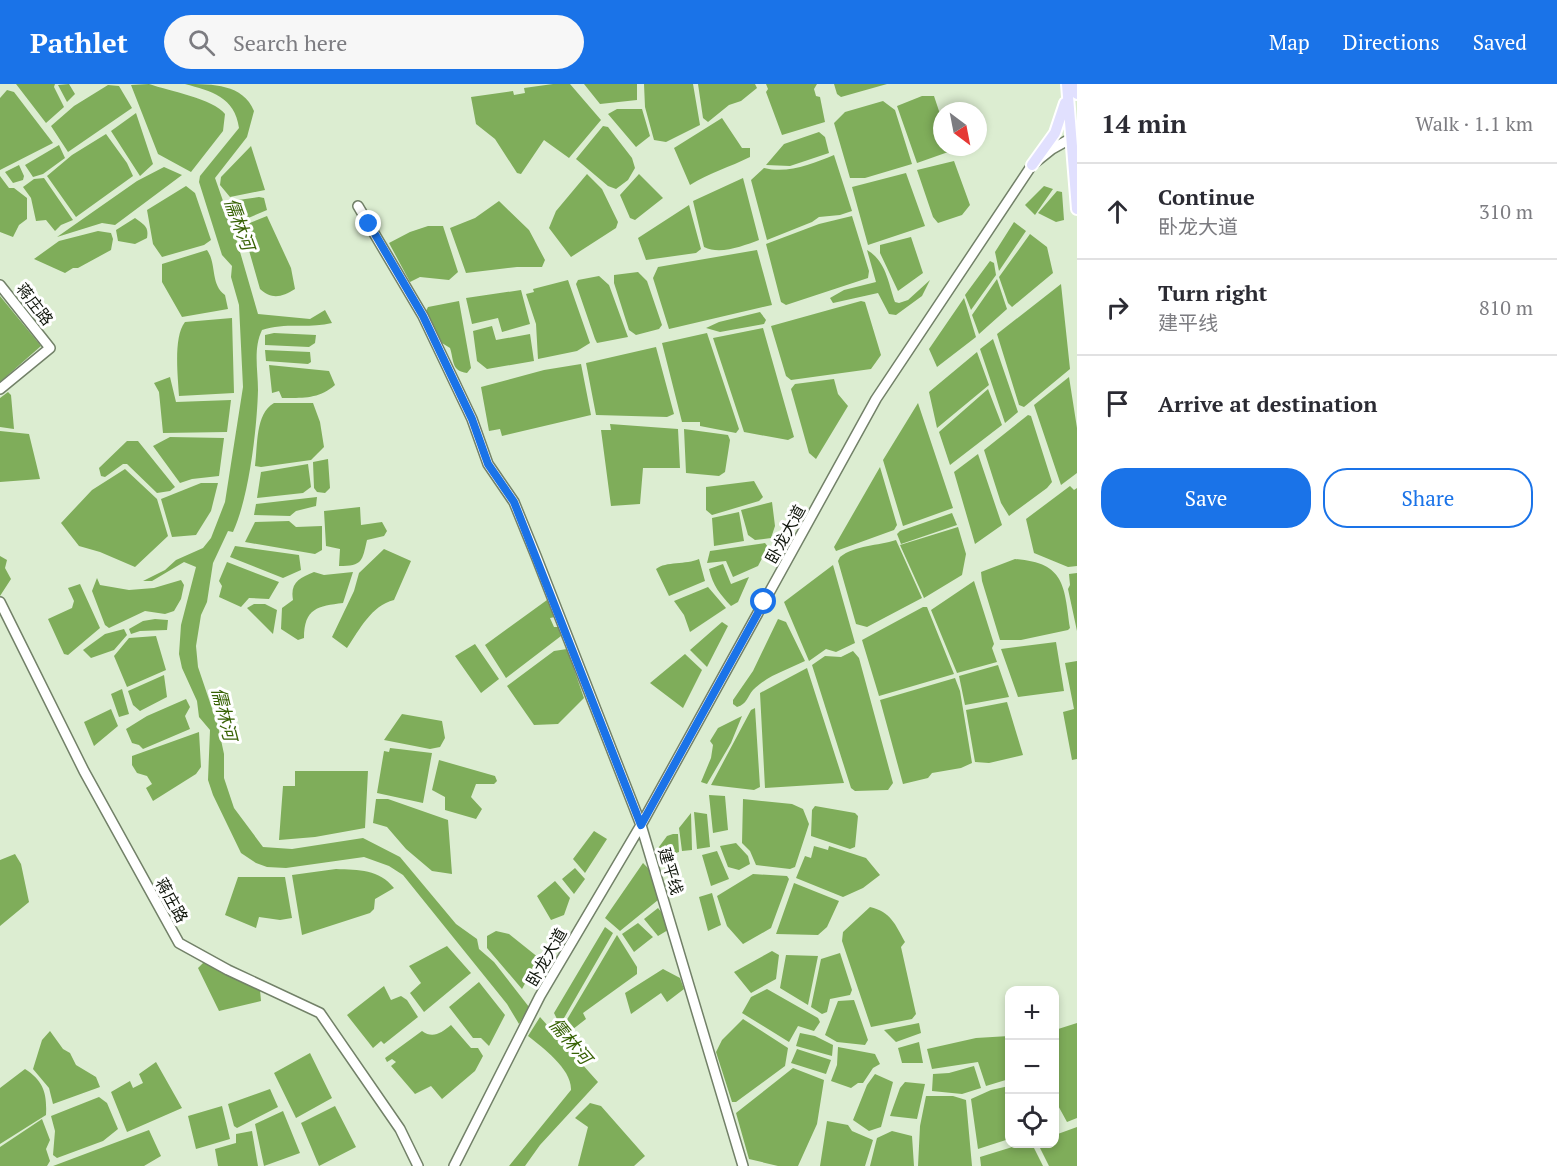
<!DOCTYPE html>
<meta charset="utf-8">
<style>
:root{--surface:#fff;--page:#f7f7f7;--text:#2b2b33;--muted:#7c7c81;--line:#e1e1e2;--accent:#1a73e8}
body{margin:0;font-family:"PT Serif","Noto Sans SC",serif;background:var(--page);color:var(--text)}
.controls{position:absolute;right:18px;bottom:18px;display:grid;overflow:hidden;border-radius:12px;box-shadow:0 3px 9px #0003}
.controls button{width:54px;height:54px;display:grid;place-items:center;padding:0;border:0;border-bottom:2px solid var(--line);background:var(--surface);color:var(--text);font:30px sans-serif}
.compass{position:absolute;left:933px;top:18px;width:54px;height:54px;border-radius:50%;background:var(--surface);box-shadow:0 3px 9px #0003;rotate:148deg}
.stop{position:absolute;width:18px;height:18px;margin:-14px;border:4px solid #1a73e8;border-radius:50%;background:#fff}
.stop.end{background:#1a73e8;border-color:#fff;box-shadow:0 2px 6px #0008}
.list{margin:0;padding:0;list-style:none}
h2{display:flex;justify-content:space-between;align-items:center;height:78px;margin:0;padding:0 24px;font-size:26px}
h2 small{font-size:20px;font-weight:400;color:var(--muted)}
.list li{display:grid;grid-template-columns:39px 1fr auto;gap:18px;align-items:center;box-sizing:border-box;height:96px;padding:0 24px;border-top:2px solid var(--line)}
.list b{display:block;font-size:22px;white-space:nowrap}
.list p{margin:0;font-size:20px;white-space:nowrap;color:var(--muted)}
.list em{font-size:20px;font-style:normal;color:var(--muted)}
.actions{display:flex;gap:12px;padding:18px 24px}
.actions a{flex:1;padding:14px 0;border:2px solid var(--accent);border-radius:24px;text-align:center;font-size:21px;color:var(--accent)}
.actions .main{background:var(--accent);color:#fff}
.icon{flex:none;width:33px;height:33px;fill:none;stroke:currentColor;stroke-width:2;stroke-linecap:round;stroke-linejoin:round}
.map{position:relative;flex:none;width:1077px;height:1082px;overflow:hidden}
header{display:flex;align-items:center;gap:36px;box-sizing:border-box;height:84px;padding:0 30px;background:var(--accent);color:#fff}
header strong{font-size:28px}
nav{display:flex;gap:33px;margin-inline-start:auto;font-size:21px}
.search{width:420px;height:54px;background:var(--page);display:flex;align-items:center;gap:15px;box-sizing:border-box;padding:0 21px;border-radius:33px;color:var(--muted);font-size:22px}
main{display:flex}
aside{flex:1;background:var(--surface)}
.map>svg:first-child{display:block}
.water{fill:#7fad5a}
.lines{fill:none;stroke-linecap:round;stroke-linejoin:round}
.secondary-casing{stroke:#728168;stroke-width:12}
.primary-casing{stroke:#fff;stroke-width:14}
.secondary{stroke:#fff;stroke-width:9}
.primary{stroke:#e1e0fe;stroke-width:10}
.route{stroke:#1a73e8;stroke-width:8}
.labels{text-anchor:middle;stroke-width:6;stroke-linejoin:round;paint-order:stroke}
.street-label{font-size:16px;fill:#10160c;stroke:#fff}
.water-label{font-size:18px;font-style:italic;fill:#396306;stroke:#fff}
</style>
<header>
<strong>Pathlet</strong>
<div class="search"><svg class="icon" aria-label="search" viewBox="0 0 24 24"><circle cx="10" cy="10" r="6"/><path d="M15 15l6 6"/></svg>Search here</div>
<nav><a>Map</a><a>Directions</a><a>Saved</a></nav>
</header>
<main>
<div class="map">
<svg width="1077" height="1082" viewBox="0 0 1077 1082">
<rect width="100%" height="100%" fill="#dcedd1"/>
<!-- water -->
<path class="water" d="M 16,0 L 55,0 L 54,3 L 64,23 L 46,39 Z
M 69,0 L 75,10 L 67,18 L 58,1 Z
M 149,0 C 169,7 214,15 225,30 L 223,47 L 191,88 L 158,70 L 131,1 Z
M 185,0 C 213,0 243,0 254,27 L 247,53 L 215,94 L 236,154 L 258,230 L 310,235 L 325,226 L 332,239 C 308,245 285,238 262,246 C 253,265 258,286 258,306 C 257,345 249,413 233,448 L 228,447 L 213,479 L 207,518 L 201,531 L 196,562 L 198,583 L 218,642 L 224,670 L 224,694 L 234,724 L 263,763 L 292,765 L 363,754 L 400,773 L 456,840 L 477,855 L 479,865 L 494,878 L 529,923 L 519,940 L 507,920 L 403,791 L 389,782 L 364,773 L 286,784 L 267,783 L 256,779 L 241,769 L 213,711 L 208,696 L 210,646 L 199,633 L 197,617 L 182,584 L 179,570 L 181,541 L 196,483 L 184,478 L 152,497 L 143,497 L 165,486 L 176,476 L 203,464 L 211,454 L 225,418 L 243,303 L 239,221 L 231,193 L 232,182 L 222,171 L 199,98 L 200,92 L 239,44 C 235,13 211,7 185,0 Z
M 553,0 L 570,0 L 601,36 L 569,74 L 544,56 L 521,90 L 517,89 L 495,55 L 476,40 L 471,13 L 513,7 L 514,11 L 525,9 L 524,4 Z
M 584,0 L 637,0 L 637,16 L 600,20 Z
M 644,0 L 693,0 L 700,41 L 666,58 L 654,56 L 645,23 Z
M 698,0 L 755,0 L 757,4 L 741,17 L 729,21 L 708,38 L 703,34 Z
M 766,0 L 817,0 L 814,5 L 816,12 L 820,13 L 825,38 L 782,51 L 766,8 L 768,5 Z
M 834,0 L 887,0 L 841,13 L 837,10 Z
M 108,1 L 119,2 L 132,24 L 68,68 L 51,42 L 74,22 Z
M 7,6 L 14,8 L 53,59 L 0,86 L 0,14 Z
M 922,12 L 934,12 L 942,36 L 942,63 L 950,63 L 951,67 L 917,79 L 897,22 Z
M 883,17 L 895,26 L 912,80 L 865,94 L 850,94 L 834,39 L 845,28 Z
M 617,25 L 642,25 L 650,52 L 636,63 L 608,30 Z
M 136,29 L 153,80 L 140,92 L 111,47 Z
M 722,34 L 742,64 L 750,64 L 750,73 C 730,83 709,89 690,101 L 674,64 Z
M 603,42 L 608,43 L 632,74 L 635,84 L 628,96 L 616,105 L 608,102 L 576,75 Z
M 819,48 L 825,53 L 829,69 L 790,82 L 766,81 L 784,60 Z
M 106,50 L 127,79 L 133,92 L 76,133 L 47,92 L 72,71 Z
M 59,61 L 65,74 L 43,90 L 33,93 L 25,81 Z
M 251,62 L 265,106 L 230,113 L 220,101 L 221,93 Z
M 834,71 L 852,127 L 840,131 L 819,133 L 812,138 L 767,156 L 751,96 L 764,84 C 788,90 812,80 834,71 Z
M 954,77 L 970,121 L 962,131 L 938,139 L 933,133 L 917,86 Z
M 19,81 L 24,92 L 23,96 L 13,99 L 5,88 Z
M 164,83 L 182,91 L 115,141 L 102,139 L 57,153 L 137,97 Z
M 906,89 L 925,142 L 868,161 L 852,103 Z
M 587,90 L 602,105 L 618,138 L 616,144 L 571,173 L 549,144 L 556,127 Z
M 639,90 L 663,114 L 635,136 L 630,134 L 620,111 Z
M 0,92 L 9,104 L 14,104 L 27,114 L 27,135 L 19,141 L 13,153 L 0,148 Z
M 44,94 L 73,136 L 61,141 L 55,147 L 46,136 L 36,137 L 31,114 L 23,103 L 34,95 Z
M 743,94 L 759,156 C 743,162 720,171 704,163 L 693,117 Z
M 186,102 L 195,109 L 211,156 L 204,161 L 162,173 L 153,160 L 147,126 Z
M 1044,102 L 1053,105 L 1035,131 L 1025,121 Z
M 1057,107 L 1062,108 L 1064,136 L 1056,138 L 1038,129 Z
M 259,113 L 264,114 L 267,126 L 239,138 L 231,117 Z
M 499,117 L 529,146 L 545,176 L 542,183 L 517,183 L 466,189 L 450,144 L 475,134 Z
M 689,121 L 701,165 L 696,169 L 646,176 L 638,154 Z
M 267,132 L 291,184 L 295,205 C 282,213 272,216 260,205 L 242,142 Z
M 852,132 L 869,187 L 868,194 L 786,221 L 781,218 L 766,160 L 819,140 Z
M 135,134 C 144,141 149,142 147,154 L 135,160 L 118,157 L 116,146 Z
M 1014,138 L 1026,147 L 999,187 L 995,168 Z
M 428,142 L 443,142 L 458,188 L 449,196 L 420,193 L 410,198 L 389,159 L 410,148 Z
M 98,147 L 111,149 L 113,155 L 111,166 L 78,184 L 73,184 L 65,189 L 34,175 L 59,157 Z
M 1030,150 L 1047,163 L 1053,189 L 1012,223 L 1008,219 L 999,193 Z
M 911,153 L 923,189 L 898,207 L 880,169 L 880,161 Z
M 207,166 C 217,180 210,200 225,211 L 228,225 L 182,233 L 162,198 L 162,180 Z
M 757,166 L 772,221 L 669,245 L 653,194 L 658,183 Z
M 867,166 C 886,177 888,198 895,218 L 899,219 L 908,216 L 930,196 L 922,212 L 896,231 L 889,230 L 878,209 L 833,219 L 830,214 L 844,206 L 876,198 Z
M 990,177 L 994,179 L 996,191 L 971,226 L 965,211 Z
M 638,188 L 647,197 L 662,241 L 659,245 L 636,251 L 629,246 L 614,199 L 614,191 Z
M 599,192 L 609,201 L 628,253 L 597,259 L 595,255 L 576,200 L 578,196 Z
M 997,195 L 1007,225 L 979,250 L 972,231 Z
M 568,196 L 590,259 L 577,267 L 538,275 L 536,240 L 526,210 L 534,208 L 533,205 Z
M 1061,200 L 1070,285 L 1024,323 L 1019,321 L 997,250 Z
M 521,206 L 530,240 L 502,248 L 498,234 L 472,240 L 466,214 Z
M 0,212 L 41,262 L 0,298 Z
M 964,214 L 976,253 L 937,283 L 929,265 Z
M 459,217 L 471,284 L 467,289 C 451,287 454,276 450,264 L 442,259 L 426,227 L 428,223 Z
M 861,217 L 865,218 L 881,271 L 871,285 L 791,296 L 786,292 L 771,242 Z
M 760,228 L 766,236 L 764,240 L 720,248 L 706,244 L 719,238 Z
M 232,234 L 234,309 L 179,312 C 178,293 173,253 185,238 Z
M 492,242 L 496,256 L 530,250 L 534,277 L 487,285 L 477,277 L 473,247 Z
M 763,244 L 794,353 L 788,356 L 744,348 L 713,254 Z
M 274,249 L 316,251 L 315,259 L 309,263 L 265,261 L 265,251 Z
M 707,249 L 739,345 L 736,349 L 700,342 L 700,338 L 682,338 L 662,259 Z
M 993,255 L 1018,328 L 1005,339 L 980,265 Z
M 656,263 L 674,330 L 667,333 L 596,331 L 586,279 Z
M 265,266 L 310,268 L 311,278 L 308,280 L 266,277 Z
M 977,268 L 989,301 L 937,344 L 929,308 Z
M 581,280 L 591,331 L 502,352 L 500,345 L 489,347 L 481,303 L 544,286 Z
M 269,281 L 329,287 L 335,301 C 319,315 303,314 282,314 L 279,307 L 272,309 Z
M 170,293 L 176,318 L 231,316 L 227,348 L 163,349 L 159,308 L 154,299 Z
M 1069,293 L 1077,344 L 1077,389 L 1061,401 L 1034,321 Z
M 834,295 L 838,310 L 848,322 L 816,375 L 809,369 L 791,305 L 795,300 Z
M 988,305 L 1002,341 L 950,381 L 939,348 Z
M 8,308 L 11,311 L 14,345 L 0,343 L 0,314 Z
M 274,319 L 313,319 L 320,338 L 324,363 L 311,376 L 261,383 L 255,382 C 258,361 255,330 274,319 Z
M 918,319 L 953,424 L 903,442 L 883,376 Z
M 1028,331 L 1031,332 L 1052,398 L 1047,404 L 1009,432 L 1001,419 L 984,366 Z
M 610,340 L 678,345 L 680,384 L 643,384 L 640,420 L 611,422 L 601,346 L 611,346 Z
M 684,345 L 728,351 L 730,356 L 725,388 L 719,392 L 686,389 Z
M 0,347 L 29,350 L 40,395 L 0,398 Z
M 170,353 L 224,354 L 219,392 L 192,395 L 180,399 L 153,362 Z
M 127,357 L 138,357 L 175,403 L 170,407 L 157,409 L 127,380 L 123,380 L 105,393 L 101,392 L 99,384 Z
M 978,370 L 1002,441 L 975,460 L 954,388 Z
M 328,375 L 330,404 L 325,409 L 317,408 L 314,404 L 313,378 Z
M 308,380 L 311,403 L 303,409 L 257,414 L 261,388 Z
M 880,383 L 897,441 L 894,446 L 836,467 L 834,463 Z
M 125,385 L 157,415 L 168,452 L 135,483 L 100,468 L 79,462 L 61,439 L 92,406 Z
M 754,397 L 763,413 L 759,417 L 712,431 L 706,426 L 706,403 Z
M 201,399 L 218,399 L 211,427 L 196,451 L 172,453 L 161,415 Z
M 1070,402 L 1074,406 L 1077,404 L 1077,482 L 1068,483 L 1034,469 L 1026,435 Z
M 317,413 L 316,422 L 296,427 L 290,432 L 254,431 L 256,420 Z
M 772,418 L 775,442 L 771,454 L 755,456 L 748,451 L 741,426 Z
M 360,423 L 361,441 L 382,438 L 387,447 L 384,452 L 367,456 C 362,477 363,482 339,482 L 340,465 L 326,462 L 324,427 Z
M 739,428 L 744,457 L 714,462 L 712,434 Z
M 952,429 L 957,441 L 901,460 L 897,450 L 900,447 Z
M 289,437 L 296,443 L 322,442 L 322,466 L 315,470 L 245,458 L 255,438 Z
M 958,443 L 966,470 L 962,491 L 924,514 L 900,461 Z
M 896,456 L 922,514 L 867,543 L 856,540 L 838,477 L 840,473 C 855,461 878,462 896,456 Z
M 765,459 L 768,463 L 758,482 L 733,493 L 726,477 L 707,479 L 710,467 Z
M 235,462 L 299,471 L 301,486 L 283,494 L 230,473 Z
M 384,465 L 411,477 L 394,516 C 371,522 360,545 347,564 L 332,553 L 354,507 L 359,489 Z
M 0,472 L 7,476 L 5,484 L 11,495 L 0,512 Z
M 699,475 L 705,497 L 669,512 L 656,485 C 666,477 686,481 699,475 Z
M 1015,475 C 1065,479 1064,501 1070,544 L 1068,546 L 1021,556 L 1000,556 L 982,497 L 981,488 Z
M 227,478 L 279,498 L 269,515 L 249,514 L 241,523 L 219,513 L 222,502 L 219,497 Z
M 723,480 L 731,500 L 749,493 L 738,518 L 731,522 C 720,510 713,502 709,485 Z
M 833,481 L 855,559 L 836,568 L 826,565 L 809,577 L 784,518 Z
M 314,488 L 324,491 L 353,488 L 343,519 C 318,522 304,524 304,554 L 298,556 L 281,545 L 282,524 L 293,516 C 290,499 299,494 314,488 Z
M 1077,489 L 1077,547 L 1068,505 L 1070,501 L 1069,490 Z
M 97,494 L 100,501 L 129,506 L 154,504 L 181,496 L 184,501 L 181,515 L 174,527 L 165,530 L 145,527 L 109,544 L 105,541 L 92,507 Z
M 974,497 L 994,560 L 992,564 L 997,578 L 957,589 L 931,526 Z
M 80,500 L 100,544 L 68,571 L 64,570 L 48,535 L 72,524 L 74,517 L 68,504 Z
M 708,503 L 726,524 L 690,548 L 684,531 L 674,517 Z
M 547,516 L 555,533 L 550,534 L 554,543 L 558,543 L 561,552 L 506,594 L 485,561 Z
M 254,520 L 265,520 L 277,526 L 273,550 L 247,524 Z
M 923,523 L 927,523 L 954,590 L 879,612 L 862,556 Z
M 155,535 L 168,536 L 167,546 L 140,547 L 131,550 L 129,545 L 143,537 Z
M 778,535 L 786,538 L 805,577 C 787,586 768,591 753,606 C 747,613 747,620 737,623 L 733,620 L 733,616 L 753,587 Z
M 722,538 L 728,542 L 707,583 L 690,566 Z
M 124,545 L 127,551 L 114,566 L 91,574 L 83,566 L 105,550 Z
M 156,552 L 166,586 L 127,603 L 114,572 L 129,554 Z
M 1056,558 L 1064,607 L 1018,613 L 1001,565 Z
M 475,560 L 499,595 L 481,609 L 455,572 Z
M 567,565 L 584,614 L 558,640 L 534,641 L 507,602 L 554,567 Z
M 853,567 L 859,574 L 893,699 L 888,706 L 855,707 L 851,704 L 812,581 L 825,572 L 841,573 Z
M 685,570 L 702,586 L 683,624 L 650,599 Z
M 1077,577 L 1077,675 L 1072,676 L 1063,628 L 1074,625 L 1065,579 Z
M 998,581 L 1009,613 L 965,621 L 959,592 Z
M 807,584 L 844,699 L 765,704 L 760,609 Z
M 164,591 L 167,613 L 140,627 L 133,621 L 128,607 Z
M 955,594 L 960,607 L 972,679 L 961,684 L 932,689 L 928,694 L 903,700 L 880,616 Z
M 122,605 L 129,630 L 119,633 L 111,610 Z
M 186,615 L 190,623 L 185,632 L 190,645 L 143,665 L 139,661 L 132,659 L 126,645 L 147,632 Z
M 1007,618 L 1023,671 L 989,679 L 975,678 L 966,626 Z
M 755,624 L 760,703 L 754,706 L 711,701 L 751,626 Z
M 111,625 L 118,642 L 94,662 L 84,638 Z
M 402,630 L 442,637 L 445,654 L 440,663 L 430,665 L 384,656 Z
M 742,632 L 731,659 L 707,700 L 701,698 L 711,674 L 713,661 L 710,657 L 718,644 Z
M 199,648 L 201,683 L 196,690 L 153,717 L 146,704 L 152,700 L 147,692 L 137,689 L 132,681 L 132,672 Z
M 390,664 L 432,669 L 423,719 L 377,709 L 384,667 L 389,668 Z
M 439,676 L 495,692 L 497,697 L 494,700 L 476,700 L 471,713 L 482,725 L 476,735 L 445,726 L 445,713 L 432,706 Z
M 295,687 L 368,687 L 365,744 L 315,753 L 279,756 L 283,702 L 295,702 Z
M 709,711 L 725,712 L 728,746 L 713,749 Z
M 376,715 L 388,715 L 448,736 L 452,790 L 432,787 L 406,765 L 387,743 L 373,739 Z
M 743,715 L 792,720 L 803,725 L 809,740 L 795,783 L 790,785 L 756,781 L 750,767 L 742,759 Z
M 815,722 L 855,729 L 858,732 L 855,763 L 850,765 L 811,752 L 812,726 Z
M 694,728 L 707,730 L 710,763 L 697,765 Z
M 691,729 L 692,766 L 682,767 L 679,744 Z
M 594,747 L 607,755 L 585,789 L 573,775 Z
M 673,750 L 678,750 L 679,768 L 661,774 L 656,767 L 667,752 Z
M 736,759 L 748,772 L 750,780 L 739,786 L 728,783 L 720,762 Z
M 814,762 L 828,766 L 829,762 L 866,774 L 880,791 L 863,804 L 843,813 L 796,794 L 805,772 L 811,774 Z
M 717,767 L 729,795 L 711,802 L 702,771 Z
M 15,770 L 21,780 L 29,818 L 0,842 L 0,776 Z
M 643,779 L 649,785 L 658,816 L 620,847 L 605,834 Z
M 575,784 L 585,795 L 574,810 L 562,795 Z
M 336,785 C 359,786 379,785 394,804 L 375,815 L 374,825 L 370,829 L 302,851 L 292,791 Z
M 753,790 L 787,792 L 789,795 L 771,844 L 743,860 L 727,842 L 717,812 Z
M 238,793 L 285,793 L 292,834 L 280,836 L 259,833 L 256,844 L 225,831 Z
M 555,797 L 570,814 L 564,831 L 551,836 L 537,812 Z
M 794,799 L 839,817 L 827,843 L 818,851 L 776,850 Z
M 712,809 L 721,841 L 708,847 L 699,813 Z
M 870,823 C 891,828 895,840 905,858 L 901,863 L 916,930 L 912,935 L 871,943 L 842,857 L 843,848 Z
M 658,824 L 663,830 L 668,846 L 658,852 L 644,835 Z
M 638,839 L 653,853 L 634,868 L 622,850 Z
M 605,843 L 613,849 L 560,941 L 554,929 Z
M 496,847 L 509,850 L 539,874 L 522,905 L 487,864 L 487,852 Z
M 617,851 L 637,883 L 637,890 L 583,929 L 586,935 L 568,949 L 562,944 Z
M 447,862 L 471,889 L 424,928 L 410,909 L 421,899 L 409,882 Z
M 772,867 L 779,871 L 776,895 L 751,909 L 734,888 Z
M 840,869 L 852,906 L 850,911 L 830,915 L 827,928 L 822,930 L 811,923 L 821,875 Z
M 786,871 L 818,872 L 808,921 L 780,904 Z
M 205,877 L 260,906 L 261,917 L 219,927 L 198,884 Z
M 663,885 L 680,894 L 684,905 L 667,918 L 661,909 L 631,930 L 625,909 Z
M 479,898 L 505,931 L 489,962 L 481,954 L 473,954 L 449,923 Z
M 384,902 L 391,916 L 401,912 L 407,916 L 418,933 L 384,960 L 381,957 L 373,964 L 347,931 Z
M 767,905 L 818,934 L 820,938 L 814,947 L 798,942 L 789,958 L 742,929 L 751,913 Z
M 854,916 L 868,956 L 865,961 L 837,958 L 825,951 L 838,917 Z
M 540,933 L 598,998 L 540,1061 L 525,1082 L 509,1082 L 571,1006 C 572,985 543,964 528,952 Z
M 743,935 L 788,964 L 785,982 L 736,1018 L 732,1018 L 716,968 L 722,956 Z
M 919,939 L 921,949 L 896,958 L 884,946 Z
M 1077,939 L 1077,1034 L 1067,1038 L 1055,1016 L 1055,946 Z
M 451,941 L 471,964 L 478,964 L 483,972 L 475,987 L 442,1015 L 431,1002 L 415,1010 L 391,982 L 396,978 L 392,975 L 387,978 L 385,974 L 422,947 C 433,955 441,949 451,941 Z
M 50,947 L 63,965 L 70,969 L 76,981 L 96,993 L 100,1003 L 53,1020 L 49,1004 L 33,985 L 42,956 Z
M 800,949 L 815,952 L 833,961 L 832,972 L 796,962 Z
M 1009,952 L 1009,995 L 986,1002 L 978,978 L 932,985 L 927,965 L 976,954 Z
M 919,958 L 923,979 L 902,979 L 898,964 Z
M 838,963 L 875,970 L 880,980 L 873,984 L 863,999 L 858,999 L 851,1004 L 831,997 L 837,981 Z
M 797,965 L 831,976 L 826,990 L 791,979 Z
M 310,969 L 332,1014 L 296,1034 L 274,989 Z
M 156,978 L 182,1024 L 127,1048 L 111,1008 L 130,997 L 133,1004 L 143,999 L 139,990 Z
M 974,982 L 981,1004 L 962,1010 L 932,1007 L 933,990 L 949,989 Z
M 793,984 L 824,996 L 817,1040 L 798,1082 L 778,1082 L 749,1075 L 736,1029 Z
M 25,985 C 44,997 47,1010 46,1031 L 0,1060 L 0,1004 Z
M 875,990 L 893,998 L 881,1043 L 869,1047 L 853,1036 L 867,1001 Z
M 905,998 L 925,1000 L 917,1035 L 890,1032 L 900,1004 Z
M 1009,1002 L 1009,1055 L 978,1065 L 971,1015 L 991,1006 Z
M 270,1005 L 278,1023 L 237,1044 L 234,1042 L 228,1020 Z
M 926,1012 L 953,1012 L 966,1016 L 972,1082 L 918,1082 L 920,1042 Z
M 99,1013 L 107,1019 L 118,1045 L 103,1057 L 57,1074 L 53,1071 L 55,1047 L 51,1032 Z
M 590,1019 L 601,1022 L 645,1072 L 634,1082 L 578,1082 L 588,1043 L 575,1034 Z
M 222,1022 L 230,1055 L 196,1065 L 188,1032 Z
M 335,1022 L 356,1063 L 319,1082 L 301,1039 Z
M 283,1027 L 300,1069 L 264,1082 L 255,1040 Z
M 42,1035 L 50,1056 L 46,1065 L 50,1077 L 47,1082 L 0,1082 L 0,1063 Z
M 827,1037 L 848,1041 L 852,1047 L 873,1056 L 865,1082 L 820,1082 Z
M 1077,1043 L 1077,1082 L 1049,1082 L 1038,1060 L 1054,1060 L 1055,1051 Z
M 149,1046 L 161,1072 L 144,1082 L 53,1082 Z
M 252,1047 L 258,1082 L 218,1082 L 215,1065 L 236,1059 L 236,1050 Z
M 892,1047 L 912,1052 L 914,1082 L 870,1082 L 877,1054 Z
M 1022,1060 L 1032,1060 L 1043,1082 L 981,1082 L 980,1073 Z"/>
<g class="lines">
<defs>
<path id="secondary" d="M 358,122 L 423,232 L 472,335 L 488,380 L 514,418 L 536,472 L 641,741 L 743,1082
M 0,201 L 50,264 L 0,305
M 0,518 L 84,687 L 179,859 L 228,886 L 320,929 L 400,1045 L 418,1082
M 454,1082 L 540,912 L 641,741 L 876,315 L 1032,81 L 1052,65 L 1077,51"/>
<path id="primary" d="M 1067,0 L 1077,125
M 1076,0 L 1077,10
M 1032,81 L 1055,49 L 1065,19"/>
</defs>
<!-- secondary casing -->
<use href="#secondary" class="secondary-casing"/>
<!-- primary casing -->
<use href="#primary" class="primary-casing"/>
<!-- secondary -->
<use href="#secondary" class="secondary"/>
<!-- primary -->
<use href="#primary" class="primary"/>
</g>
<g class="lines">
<!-- route -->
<path class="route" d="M 369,140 L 423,232 L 472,335 L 488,380 L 514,418 L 641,741 L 764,518"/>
</g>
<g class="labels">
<!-- street labels -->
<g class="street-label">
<text transform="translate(35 220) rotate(52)" y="6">蒋庄路</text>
<text transform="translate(785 450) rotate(-61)" y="6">卧龙大道</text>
<text transform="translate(671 787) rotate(73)" y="6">建平线</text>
<text transform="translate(172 816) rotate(61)" y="6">蒋庄路</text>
<text transform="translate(546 873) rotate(-60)" y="6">卧龙大道</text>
</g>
<!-- water labels -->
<g class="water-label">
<text transform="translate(239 140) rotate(70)" y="6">儒林河</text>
<text transform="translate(224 630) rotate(76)" y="6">儒林河</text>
<text transform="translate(570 957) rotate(50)" y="6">儒林河</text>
</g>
</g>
</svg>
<div class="controls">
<button>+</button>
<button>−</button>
<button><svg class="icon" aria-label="locate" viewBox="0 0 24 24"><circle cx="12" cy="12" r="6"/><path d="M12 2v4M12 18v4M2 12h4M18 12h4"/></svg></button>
</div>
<svg class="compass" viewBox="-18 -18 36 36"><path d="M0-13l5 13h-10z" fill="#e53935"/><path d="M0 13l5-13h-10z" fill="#7c7c81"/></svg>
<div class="stop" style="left:764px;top:518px"></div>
<div class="stop end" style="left:369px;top:140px"></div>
</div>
<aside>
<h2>14 min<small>Walk · 1.1 km</small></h2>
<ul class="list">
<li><svg class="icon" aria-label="ahead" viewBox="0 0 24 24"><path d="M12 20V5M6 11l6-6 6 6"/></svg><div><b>Continue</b><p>卧龙大道</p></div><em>310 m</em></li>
<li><svg class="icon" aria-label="right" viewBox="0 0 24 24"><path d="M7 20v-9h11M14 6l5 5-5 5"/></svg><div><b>Turn right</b><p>建平线</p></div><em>810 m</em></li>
<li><svg class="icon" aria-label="arrive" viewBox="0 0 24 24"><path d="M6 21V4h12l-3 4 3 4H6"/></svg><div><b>Arrive at destination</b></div></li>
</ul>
<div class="actions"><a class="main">Save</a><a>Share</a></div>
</aside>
</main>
